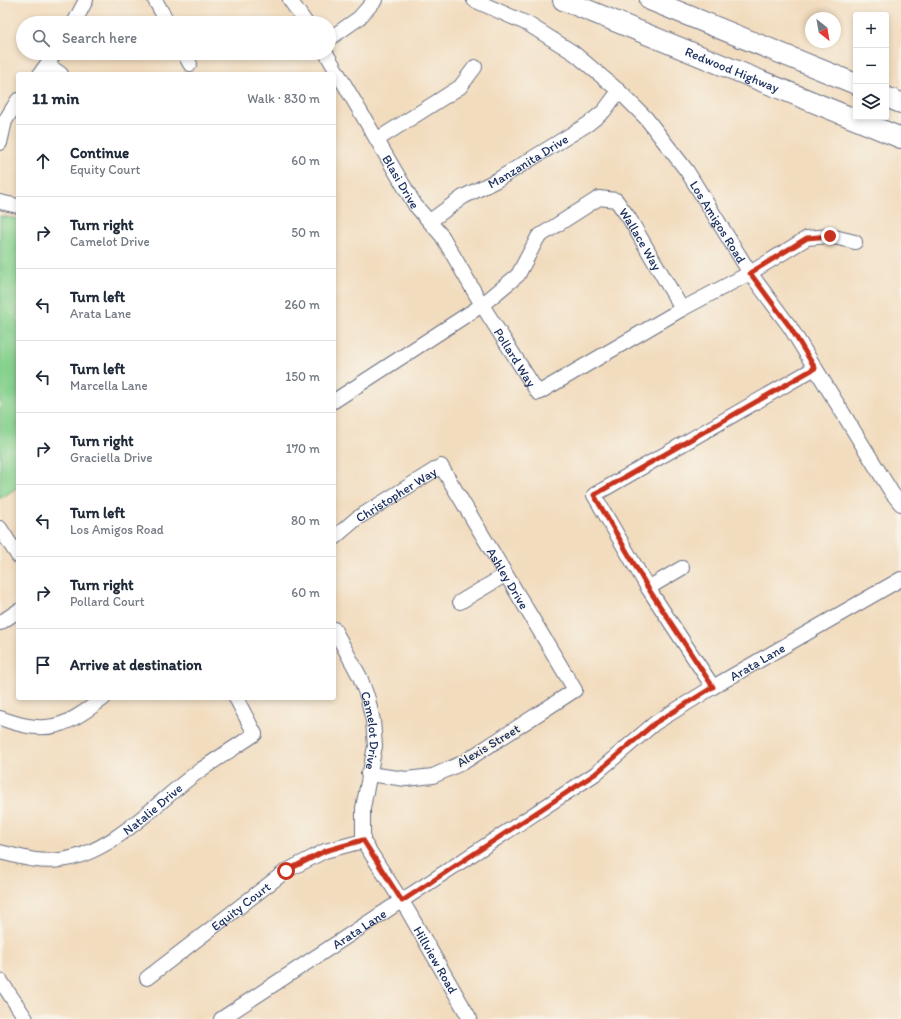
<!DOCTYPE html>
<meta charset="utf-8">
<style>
:root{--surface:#fff;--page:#f2f2f3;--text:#1f2937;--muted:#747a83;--line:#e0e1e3}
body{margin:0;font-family:Itim,sans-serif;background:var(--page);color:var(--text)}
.controls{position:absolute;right:12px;top:12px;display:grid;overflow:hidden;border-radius:4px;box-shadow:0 2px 6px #0003}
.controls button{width:36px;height:36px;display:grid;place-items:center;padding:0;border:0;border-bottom:1px solid var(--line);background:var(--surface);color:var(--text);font:20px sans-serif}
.compass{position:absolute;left:805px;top:12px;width:36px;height:36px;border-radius:50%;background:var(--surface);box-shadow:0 2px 6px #0003;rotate:149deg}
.stop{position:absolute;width:12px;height:12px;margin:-9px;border:3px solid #c8321e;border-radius:50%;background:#fff}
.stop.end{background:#c8321e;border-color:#fff;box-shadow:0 1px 4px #0008}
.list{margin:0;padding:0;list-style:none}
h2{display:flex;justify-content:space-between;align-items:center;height:52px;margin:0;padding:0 16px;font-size:17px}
h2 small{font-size:13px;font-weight:400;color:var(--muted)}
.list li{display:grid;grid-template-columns:26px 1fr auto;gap:12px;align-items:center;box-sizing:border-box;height:72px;padding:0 16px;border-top:1px solid var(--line)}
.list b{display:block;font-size:15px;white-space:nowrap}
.list p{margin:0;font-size:13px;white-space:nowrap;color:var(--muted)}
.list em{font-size:13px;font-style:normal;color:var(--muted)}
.icon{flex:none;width:22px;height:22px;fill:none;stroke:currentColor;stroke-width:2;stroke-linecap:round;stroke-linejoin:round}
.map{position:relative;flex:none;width:901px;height:1019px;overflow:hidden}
.search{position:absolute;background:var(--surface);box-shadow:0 2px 6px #0003;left:16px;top:16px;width:320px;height:44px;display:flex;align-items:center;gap:10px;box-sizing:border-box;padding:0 14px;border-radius:22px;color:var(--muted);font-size:15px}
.panel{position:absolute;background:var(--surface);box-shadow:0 2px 6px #0003;left:16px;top:72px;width:320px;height:628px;border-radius:4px}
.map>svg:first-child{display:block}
.green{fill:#86d18e;stroke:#508076}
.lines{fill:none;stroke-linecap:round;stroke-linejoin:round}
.minor-casing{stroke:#666c80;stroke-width:16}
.highway-casing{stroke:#666c80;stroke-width:22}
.minor{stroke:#fff;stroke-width:14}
.highway{stroke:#fff;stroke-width:20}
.route{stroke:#c8321e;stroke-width:5}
.labels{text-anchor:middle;stroke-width:4;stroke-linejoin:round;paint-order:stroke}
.street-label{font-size:13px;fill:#1b2f5e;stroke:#f7f3e8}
</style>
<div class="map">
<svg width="901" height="1019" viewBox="0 0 901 1019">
<rect width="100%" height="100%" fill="#f7f3e8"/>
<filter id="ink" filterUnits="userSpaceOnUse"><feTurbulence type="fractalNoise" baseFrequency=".025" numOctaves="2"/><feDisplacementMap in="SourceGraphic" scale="8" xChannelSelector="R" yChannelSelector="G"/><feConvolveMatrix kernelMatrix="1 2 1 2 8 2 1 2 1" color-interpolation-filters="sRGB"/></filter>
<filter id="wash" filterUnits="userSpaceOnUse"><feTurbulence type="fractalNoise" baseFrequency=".012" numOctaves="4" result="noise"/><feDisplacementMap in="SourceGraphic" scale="16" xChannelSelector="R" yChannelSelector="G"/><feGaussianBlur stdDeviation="0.9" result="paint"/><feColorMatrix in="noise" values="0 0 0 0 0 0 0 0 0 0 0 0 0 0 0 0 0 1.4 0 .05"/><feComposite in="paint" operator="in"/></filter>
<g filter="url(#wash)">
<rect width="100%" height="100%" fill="#f2dcbe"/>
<!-- green -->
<path class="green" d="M 0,216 L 18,219 L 18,487 L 0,499 Z"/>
</g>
<g filter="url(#ink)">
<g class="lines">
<defs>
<g id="minor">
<path d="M 155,0 L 168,23"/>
<path d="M 290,0 L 306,23"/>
<path id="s1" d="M 474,0 L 528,24 L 574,53 L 619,91 L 646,118 L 687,171 L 750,273 L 790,327 L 892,493 L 901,504"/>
<path d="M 74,23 L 86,0"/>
<path d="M 329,39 L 359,18 L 375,0"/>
<path d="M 184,53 L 190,64"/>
<path id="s2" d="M 326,53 L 415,205 L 442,236 L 482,305 L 538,393 L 682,309 L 750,273 L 807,238 L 830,236 L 855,242"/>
<path d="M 48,65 L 61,74"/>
<path d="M 40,74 L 55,53"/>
<path d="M 378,139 L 460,87 L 475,67"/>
<path d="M 0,143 L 5,121 L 18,100"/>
<path d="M 0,202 L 18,206"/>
<path id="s3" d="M 430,221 L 463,197 L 497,180 L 588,124 L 604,111 L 619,91"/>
<path id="s4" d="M 334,401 L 482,305 L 518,275 L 538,237 L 599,198 L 616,200 L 629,218 L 682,309"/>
<path d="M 0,528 L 18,556"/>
<path id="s5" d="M 334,538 L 356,519 L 441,466 L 575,690 L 464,762 L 433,776 L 406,779 L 368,774"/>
<path d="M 648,588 L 682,568"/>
<path d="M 460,602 L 505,575"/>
<path d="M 0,623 L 18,611"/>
<path id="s6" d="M 334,629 L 360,677 L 368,699 L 373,721 L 375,746 L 363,808 L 363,841 L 408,911 L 470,1019"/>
<path d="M 713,687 L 648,588 L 594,495 L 815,368"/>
<path d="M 0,718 C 49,736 64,727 104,698"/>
<path id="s7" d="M 0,852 C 20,857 39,863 60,860 C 113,854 157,801 199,771 C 218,758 237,746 255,734 L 236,698"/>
<path id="s8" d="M 147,978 L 286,871 L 325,851 L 363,841"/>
<path d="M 0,980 L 26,1019"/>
<path id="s9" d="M 221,1019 L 595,774 L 655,723 L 713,687 L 901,579"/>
</g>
<g id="highway">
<path id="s10" d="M 563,0 L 901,138"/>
<path d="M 650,0 L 856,84"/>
<path d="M 886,97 L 901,103"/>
</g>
</defs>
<!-- minor casing -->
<use href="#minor" class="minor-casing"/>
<!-- highway casing -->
<use href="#highway" class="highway-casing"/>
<!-- minor -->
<use href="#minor" class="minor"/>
<!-- highway -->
<use href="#highway" class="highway"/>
</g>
</g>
<g class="lines" filter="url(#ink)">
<!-- route -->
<path class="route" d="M 286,871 L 325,851 L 363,840 L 402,901 L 595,774 L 655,723 L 713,687 L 648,588 L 594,495 L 815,368 L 790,327 L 750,273 L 807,238 L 830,236"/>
</g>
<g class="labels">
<!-- street labels -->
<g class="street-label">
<text dy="5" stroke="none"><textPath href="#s10" startOffset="183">Redwood Highway</textPath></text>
<text dy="5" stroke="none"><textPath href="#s3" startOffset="115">Manzanita Drive</textPath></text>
<text dy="5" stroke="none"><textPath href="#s2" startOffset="149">Blasi Drive</textPath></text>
<text dy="5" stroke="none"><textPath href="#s1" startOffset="337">Los Amigos Road</textPath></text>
<text dy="5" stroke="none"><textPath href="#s4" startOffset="402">Wallace Way</textPath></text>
<text dy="5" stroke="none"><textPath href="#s2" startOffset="359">Pollard Way</textPath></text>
<text dy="5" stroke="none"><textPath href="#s5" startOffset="76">Christopher Way</textPath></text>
<text dy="5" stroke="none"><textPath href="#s5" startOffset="260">Ashley Drive</textPath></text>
<text dy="5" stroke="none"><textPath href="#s9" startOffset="645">Arata Lane</textPath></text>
<text dy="5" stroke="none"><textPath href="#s6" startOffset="110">Camelot Drive</textPath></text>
<text transform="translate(488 745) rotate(-31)" y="5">Alexis Street</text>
<text dy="5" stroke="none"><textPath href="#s7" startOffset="168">Natalie Drive</textPath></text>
<text dy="5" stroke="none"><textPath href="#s8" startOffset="118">Equity Court</textPath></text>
<text dy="5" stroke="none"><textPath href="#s9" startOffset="165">Arata Lane</textPath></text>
<text dy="5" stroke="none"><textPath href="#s6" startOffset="361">Hillview Road</textPath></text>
</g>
</g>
</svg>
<div class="controls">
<button>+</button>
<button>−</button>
<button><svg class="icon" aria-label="layers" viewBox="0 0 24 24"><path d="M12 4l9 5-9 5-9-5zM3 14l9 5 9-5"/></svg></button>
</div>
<svg class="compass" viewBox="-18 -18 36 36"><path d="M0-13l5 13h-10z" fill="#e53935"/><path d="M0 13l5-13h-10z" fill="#747a83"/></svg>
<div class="stop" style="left:286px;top:871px"></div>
<div class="stop end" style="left:830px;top:236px"></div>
<div class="search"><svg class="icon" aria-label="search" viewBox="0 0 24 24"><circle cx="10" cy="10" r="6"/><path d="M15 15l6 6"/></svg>Search here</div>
<section class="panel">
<h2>11 min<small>Walk · 830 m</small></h2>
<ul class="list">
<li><svg class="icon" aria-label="ahead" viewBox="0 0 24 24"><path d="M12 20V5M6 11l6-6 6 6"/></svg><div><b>Continue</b><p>Equity Court</p></div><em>60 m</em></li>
<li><svg class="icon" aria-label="right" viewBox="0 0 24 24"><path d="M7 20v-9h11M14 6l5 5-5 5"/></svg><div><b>Turn right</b><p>Camelot Drive</p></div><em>50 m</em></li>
<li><svg class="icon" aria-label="left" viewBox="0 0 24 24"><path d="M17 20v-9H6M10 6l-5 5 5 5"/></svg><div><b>Turn left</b><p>Arata Lane</p></div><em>260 m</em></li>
<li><svg class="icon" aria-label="left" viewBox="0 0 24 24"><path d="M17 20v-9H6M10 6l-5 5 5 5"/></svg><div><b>Turn left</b><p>Marcella Lane</p></div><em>150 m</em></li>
<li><svg class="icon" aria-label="right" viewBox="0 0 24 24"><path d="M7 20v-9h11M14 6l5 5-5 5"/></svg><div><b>Turn right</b><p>Graciella Drive</p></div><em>170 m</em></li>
<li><svg class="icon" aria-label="left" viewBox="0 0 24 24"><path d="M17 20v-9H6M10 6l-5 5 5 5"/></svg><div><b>Turn left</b><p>Los Amigos Road</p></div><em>80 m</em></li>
<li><svg class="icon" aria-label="right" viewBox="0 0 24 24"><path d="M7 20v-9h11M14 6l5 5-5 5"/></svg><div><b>Turn right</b><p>Pollard Court</p></div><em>60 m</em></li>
<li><svg class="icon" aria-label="arrive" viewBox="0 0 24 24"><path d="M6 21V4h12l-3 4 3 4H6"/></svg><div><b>Arrive at destination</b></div></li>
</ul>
</section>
</div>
